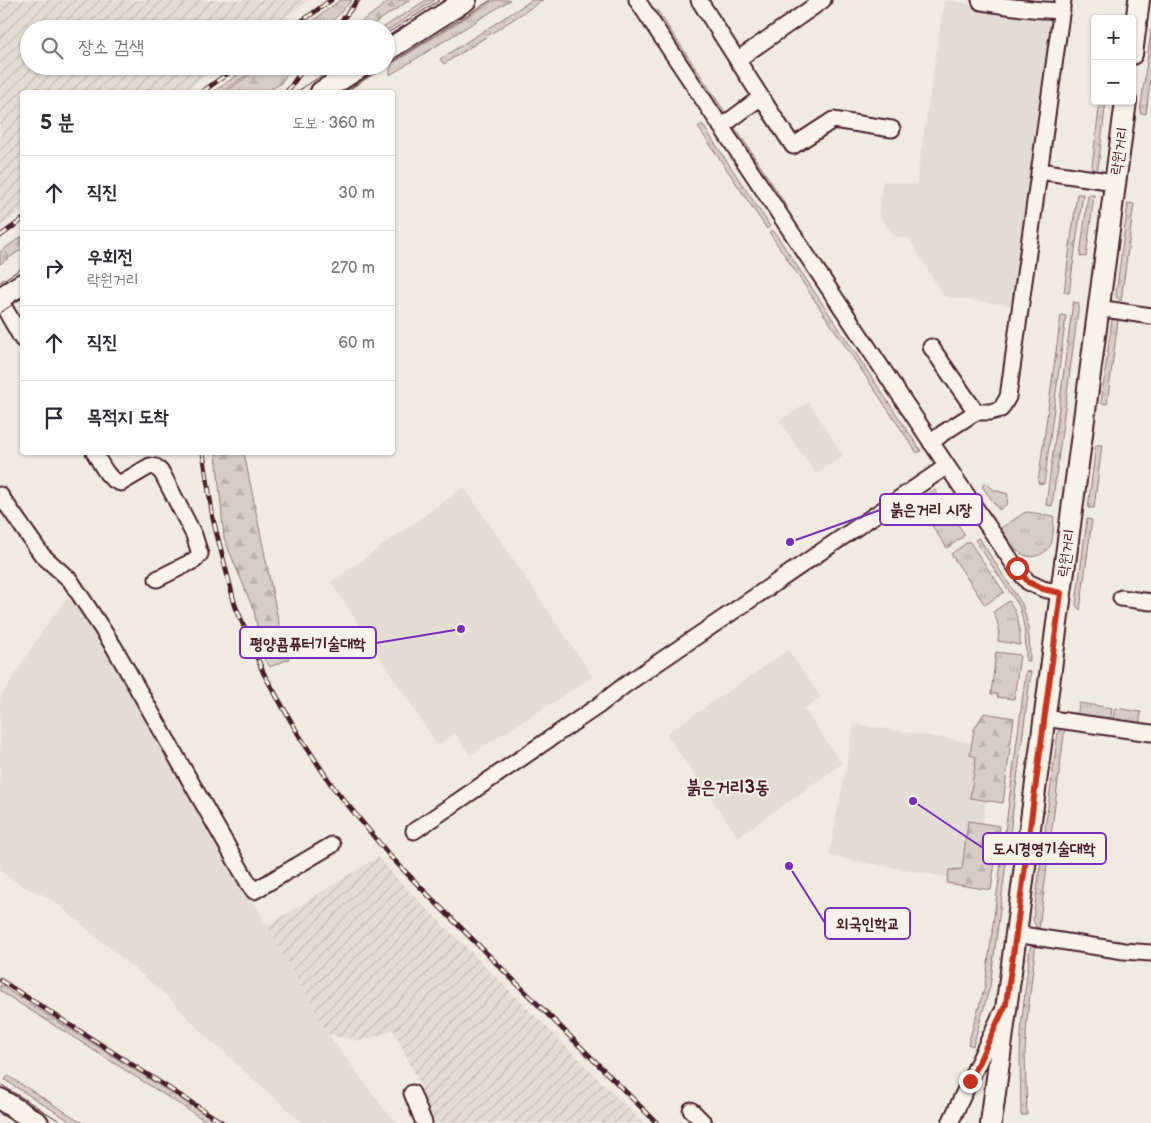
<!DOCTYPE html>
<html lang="ko">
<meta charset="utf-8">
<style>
:root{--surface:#fff;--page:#f2f2f3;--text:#2b2b33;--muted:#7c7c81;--line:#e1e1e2}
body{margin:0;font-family:"Balsamiq Sans","Poor Story",sans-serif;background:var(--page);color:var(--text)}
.controls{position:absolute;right:15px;top:15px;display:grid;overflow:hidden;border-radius:5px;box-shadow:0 1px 4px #0004}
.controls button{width:45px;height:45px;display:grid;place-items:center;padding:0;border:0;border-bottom:1px solid var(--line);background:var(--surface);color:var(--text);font:25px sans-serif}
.stop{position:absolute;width:15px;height:15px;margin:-11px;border:4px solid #c8321e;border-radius:50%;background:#fff}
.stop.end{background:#c8321e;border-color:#fff;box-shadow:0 1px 5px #0008}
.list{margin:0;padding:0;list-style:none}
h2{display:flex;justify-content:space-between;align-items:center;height:65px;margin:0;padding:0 20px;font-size:21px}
h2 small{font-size:16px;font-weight:400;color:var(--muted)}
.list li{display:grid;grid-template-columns:32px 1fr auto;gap:15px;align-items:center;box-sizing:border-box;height:75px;padding:0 20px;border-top:1px solid var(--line)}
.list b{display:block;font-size:19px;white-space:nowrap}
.list p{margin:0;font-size:16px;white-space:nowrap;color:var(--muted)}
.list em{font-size:16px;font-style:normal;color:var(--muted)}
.icon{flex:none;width:28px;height:28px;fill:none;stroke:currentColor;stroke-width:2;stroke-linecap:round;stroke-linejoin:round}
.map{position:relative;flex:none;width:1151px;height:1123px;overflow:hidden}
.search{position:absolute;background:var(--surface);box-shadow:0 1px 4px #0004;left:20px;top:20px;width:375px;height:55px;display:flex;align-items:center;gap:12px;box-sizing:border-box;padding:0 18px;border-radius:28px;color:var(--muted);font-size:19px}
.panel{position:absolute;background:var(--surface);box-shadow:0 1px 4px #0004;left:20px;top:90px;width:375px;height:365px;border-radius:5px}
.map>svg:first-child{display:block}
.built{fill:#e3dcd2}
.industrial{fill:url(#industrial-furrows)}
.grass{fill:url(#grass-tufts);stroke:#917678}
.forest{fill:url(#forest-firs);stroke:#917678}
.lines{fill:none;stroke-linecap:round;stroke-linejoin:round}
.minor-casing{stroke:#4a1f2b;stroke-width:19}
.major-casing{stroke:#4a1f2b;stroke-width:24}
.minor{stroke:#f7f3e8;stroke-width:15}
.major{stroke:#f7f3e8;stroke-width:20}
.tram{stroke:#4a1f2b;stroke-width:1}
.rail-casing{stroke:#4a1f2b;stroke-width:5}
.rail{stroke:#f7f3e8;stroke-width:3;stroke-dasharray:9;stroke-linecap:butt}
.route{stroke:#c8321e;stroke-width:6}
.labels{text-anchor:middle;stroke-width:4;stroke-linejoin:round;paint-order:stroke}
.street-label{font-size:15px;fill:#4a1f2b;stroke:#f7f3e8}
.quarter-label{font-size:18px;font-weight:bold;fill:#4a1f2b;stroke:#f7f3e8}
.leader{fill:none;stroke:#7b2cbf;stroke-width:2}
.callout-dot{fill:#7b2cbf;stroke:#f7f3e8;stroke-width:2}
.callout{fill:#f7f3e8;stroke:#7b2cbf;stroke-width:2}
.callout-label{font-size:16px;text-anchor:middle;font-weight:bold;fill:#4a1f2b}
</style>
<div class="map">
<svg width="1151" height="1123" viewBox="0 0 1151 1123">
<defs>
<pattern id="industrial-furrows" width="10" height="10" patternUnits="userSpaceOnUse" patternTransform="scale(1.25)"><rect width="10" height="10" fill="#e3dcd2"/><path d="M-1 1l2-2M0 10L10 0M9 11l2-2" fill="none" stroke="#c4bcb4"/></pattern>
<pattern id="grass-tufts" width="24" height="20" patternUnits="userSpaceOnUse" patternTransform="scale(1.25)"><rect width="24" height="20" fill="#d8cdc6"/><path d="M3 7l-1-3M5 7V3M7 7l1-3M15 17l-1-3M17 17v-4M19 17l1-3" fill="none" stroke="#bbb0aa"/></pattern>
<pattern id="forest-firs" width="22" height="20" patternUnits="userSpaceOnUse" patternTransform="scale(1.25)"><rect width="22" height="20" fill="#d8cdc6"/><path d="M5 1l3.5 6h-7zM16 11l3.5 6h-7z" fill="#bbb0aa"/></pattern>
</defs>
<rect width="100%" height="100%" fill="#f0ebe0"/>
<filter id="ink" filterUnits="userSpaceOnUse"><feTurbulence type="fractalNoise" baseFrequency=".02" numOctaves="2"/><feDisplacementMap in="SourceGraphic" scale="10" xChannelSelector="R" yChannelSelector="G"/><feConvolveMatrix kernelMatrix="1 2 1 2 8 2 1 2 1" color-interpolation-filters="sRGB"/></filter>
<g filter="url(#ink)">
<!-- built -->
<path class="built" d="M 944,0 L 1058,17 L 1018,306 L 944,297 L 909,238 L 894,236 L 878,214 L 883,181 L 916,185 Z
M 809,402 L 843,456 L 816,474 L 779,421 Z
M 464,487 L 593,677 L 470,755 L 455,733 L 437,745 L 331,582 Z
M 67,598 L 86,611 L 151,720 L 329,1035 L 384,1109 L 398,1123 L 303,1123 L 206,1037 L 166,995 L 50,898 L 24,887 L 0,871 L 0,698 L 41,633 Z
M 788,650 L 821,697 L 804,709 L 842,764 L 738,837 L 666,734 Z
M 854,724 L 995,746 L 973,882 L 829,856 Z"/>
<!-- industrial -->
<path class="industrial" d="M 0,0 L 309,0 L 270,29 L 29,29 L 29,66 L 219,66 L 183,92 L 22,92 L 22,211 L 0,227 Z
M 378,857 L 397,879 L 643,1123 L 431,1123 L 416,1076 L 393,1030 L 363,1041 L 329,1035 L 267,926 Z"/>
<!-- grass -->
<path class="grass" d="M 340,0 L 352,0 L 331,23 L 323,29 L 302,29 Z
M 426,0 L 435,0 L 386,31 L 386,29 L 381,29 Z
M 494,0 L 510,0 L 390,75 L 390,69 L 393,63 Z
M 532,0 L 543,0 L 444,64 L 440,59 Z
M 657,10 L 727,115 L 724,117 L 654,12 Z
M 1151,30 L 1151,74 L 1146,114 L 1140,113 Z
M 250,66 L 260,66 L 222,92 L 213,92 Z
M 1100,101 L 1106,101 L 1097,175 L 1091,174 Z
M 732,123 L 788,208 L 786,210 L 729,125 Z
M 702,124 L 770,226 L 767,229 L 698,127 Z
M 1077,194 L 1083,194 L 1069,293 L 1064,292 Z
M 1088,195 L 1094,195 L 1086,257 L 1080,256 Z
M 1128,203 L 1134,204 L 1121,301 L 1116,297 L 1116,294 Z
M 773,230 L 921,451 L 917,453 L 769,232 Z
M 1073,302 L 1079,303 L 1052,506 L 1046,505 Z
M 1119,313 L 1107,404 L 1101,403 L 1112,320 L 1114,317 Z
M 1061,315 L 1066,316 L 1044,484 L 1038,483 Z
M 1096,445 L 1102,445 L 1094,508 L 1088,508 Z
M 986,483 L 994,490 L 1008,494 L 1007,504 L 999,510 L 982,486 Z
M 935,490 L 965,535 L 947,548 L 916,502 Z
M 1028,512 L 1054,516 C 1053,524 1054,536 1051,544 C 1049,548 1044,553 1039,555 C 1020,563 1009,540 1001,528 L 1024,513 Z
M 1087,519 L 1092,520 L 1080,610 L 1076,606 L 1076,603 Z
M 979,538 L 1022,604 C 1029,623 1030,641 1030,661 L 1026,661 C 1026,642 1025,624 1019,606 L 975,540 Z
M 969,541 L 1004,592 L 985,605 L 951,554 Z
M 1009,601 C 1019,616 1020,627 1020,645 L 998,641 C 999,629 999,623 993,612 Z
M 996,652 L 1020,655 L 1014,699 L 997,697 L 997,694 L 991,694 Z
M 1026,671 L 1031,672 L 990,986 L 973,1046 L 968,1044 L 985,986 Z
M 1079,703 L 1112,708 L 1110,723 L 1077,719 Z
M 1115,708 L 1141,712 L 1139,727 L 1112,724 Z
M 1062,727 L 1065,727 L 1039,928 L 1036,927 L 1033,920 L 1058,732 Z
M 1036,943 L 1027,1019 L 1025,1054 L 1027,1115 L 1021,1115 L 1020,1054 L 1022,1018 L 1030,948 L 1031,945 Z
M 0,985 L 219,1123 L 209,1123 L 0,991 Z
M 8,1076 L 83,1123 L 73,1123 L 5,1080 Z"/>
<!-- forest -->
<path class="forest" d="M 390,0 L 410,0 L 366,29 L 350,29 L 372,14 Z
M 263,66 L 293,66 L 280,84 L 266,92 L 225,92 Z
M 22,236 L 22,249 L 0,264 L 0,252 Z
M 216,453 L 244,453 L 278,620 L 289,659 L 270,667 L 264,659 L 254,611 L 224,538 Z
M 984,713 L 1014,718 L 1003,803 L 970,798 L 976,757 L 970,755 L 974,729 Z
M 968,821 L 1000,826 L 991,890 L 947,883 L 949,870 L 962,869 Z"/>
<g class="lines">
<defs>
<path id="minor" d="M 637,0 L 947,466 L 1017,569 L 1028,582 L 1043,589 L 1061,593
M 699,0 L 761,97 L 721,127
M 980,0 L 981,2 C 1008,7 1034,10 1062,11
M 737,60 L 823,0
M 761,97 L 793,146 L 833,120 L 892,129
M 1039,171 L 1115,182
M 0,300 L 22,339
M 1098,308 L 1151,316
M 931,347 L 976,412
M 931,443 L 943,433 L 976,412 L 990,412 L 1001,409 L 1008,397 L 1063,0
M 94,452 C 101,463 107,480 121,483 L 150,466 L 156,467 L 162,473 L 194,535 L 200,554 L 195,560 L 157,579
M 0,495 L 42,555 L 70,580 L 114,647 L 250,886 L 254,891 L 332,845
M 1121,598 L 1151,602
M 1044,718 L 1151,733
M 414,831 L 598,706 L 625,685 L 947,466
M 1016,934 L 1124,951 L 1151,953
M 412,1093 L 424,1123
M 691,1110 L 704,1123
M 950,1123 L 1001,1014"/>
<path id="major" d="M 386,51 L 466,0
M 1132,54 L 1139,0
M 321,92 L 362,66
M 0,298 L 22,284
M 0,1099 L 38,1123
M 991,1123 L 1126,101"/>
</defs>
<!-- minor casing -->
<use href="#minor" class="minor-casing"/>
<!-- major casing -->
<use href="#major" class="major-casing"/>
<!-- minor -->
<use href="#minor" class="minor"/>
<!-- major -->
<use href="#major" class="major"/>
<!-- tram -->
<path class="tram" d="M 386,34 L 440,0
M 296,92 L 337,66
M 345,92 L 491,0
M 0,282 L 22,268
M 0,313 L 22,298
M 0,1084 L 63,1123
M 0,1114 L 15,1123"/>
<defs>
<path id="rail" d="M 291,29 L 331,0
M 335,29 L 358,0
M 202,92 L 238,66
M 287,92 L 305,66
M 0,236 L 22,220
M 203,452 L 213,519 L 235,605 L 264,674 L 300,737 L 333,787 L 390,856 L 432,899 L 657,1123
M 0,980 L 223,1123"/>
</defs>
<!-- rail casing -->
<use href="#rail" class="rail-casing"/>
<!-- rail -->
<use href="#rail" class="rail"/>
</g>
</g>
<g class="lines" filter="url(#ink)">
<!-- route -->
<path class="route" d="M 970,1081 L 1006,1004 L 1016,934 L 1061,593 L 1043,589 L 1028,582 L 1017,568"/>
</g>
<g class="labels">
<!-- street labels -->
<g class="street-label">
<text transform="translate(1119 151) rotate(-82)" y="5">락원거리</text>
<text transform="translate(1066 553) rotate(-82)" y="5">락원거리</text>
</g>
<!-- quarter labels -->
<g class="quarter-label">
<text x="728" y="793">붉은거리3동</text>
</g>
</g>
<!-- callouts -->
<path class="leader" d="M790 542L880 510M461 629L376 643M913 801L983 848M789 866L825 923"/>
<g class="callout-dot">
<circle cx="790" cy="542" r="5"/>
<circle cx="461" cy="629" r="5"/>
<circle cx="913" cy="801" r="5"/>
<circle cx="789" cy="866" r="5"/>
</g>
<g class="callout">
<rect x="880" y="494" width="102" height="31" rx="5"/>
<rect x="240" y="627" width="136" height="31" rx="5"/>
<rect x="983" y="833" width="123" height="31" rx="5"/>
<rect x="825" y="908" width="85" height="31" rx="5"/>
</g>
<g class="callout-label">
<text x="931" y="515">붉은거리 시장</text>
<text x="308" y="649">평양콤퓨터기술대학</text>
<text x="1044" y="854">도시경영기술대학</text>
<text x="868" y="929">외국인학교</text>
</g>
</svg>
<div class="controls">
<button>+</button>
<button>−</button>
</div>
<div class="stop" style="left:1017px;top:568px"></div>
<div class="stop end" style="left:970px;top:1081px"></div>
<div class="search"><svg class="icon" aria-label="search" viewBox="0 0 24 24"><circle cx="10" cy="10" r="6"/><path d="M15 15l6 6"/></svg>장소 검색</div>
<section class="panel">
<h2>5 분<small>도보 · 360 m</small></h2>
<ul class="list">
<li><svg class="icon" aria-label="ahead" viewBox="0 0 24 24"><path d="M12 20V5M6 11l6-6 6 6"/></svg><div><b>직진</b></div><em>30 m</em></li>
<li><svg class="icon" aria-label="right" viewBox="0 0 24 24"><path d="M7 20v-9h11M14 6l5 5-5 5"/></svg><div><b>우회전</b><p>락원거리</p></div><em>270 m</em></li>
<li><svg class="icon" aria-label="ahead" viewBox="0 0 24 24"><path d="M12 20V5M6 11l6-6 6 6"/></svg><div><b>직진</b></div><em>60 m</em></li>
<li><svg class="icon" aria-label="arrive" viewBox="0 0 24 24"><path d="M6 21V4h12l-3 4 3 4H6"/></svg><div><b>목적지 도착</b></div></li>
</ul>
</section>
</div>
